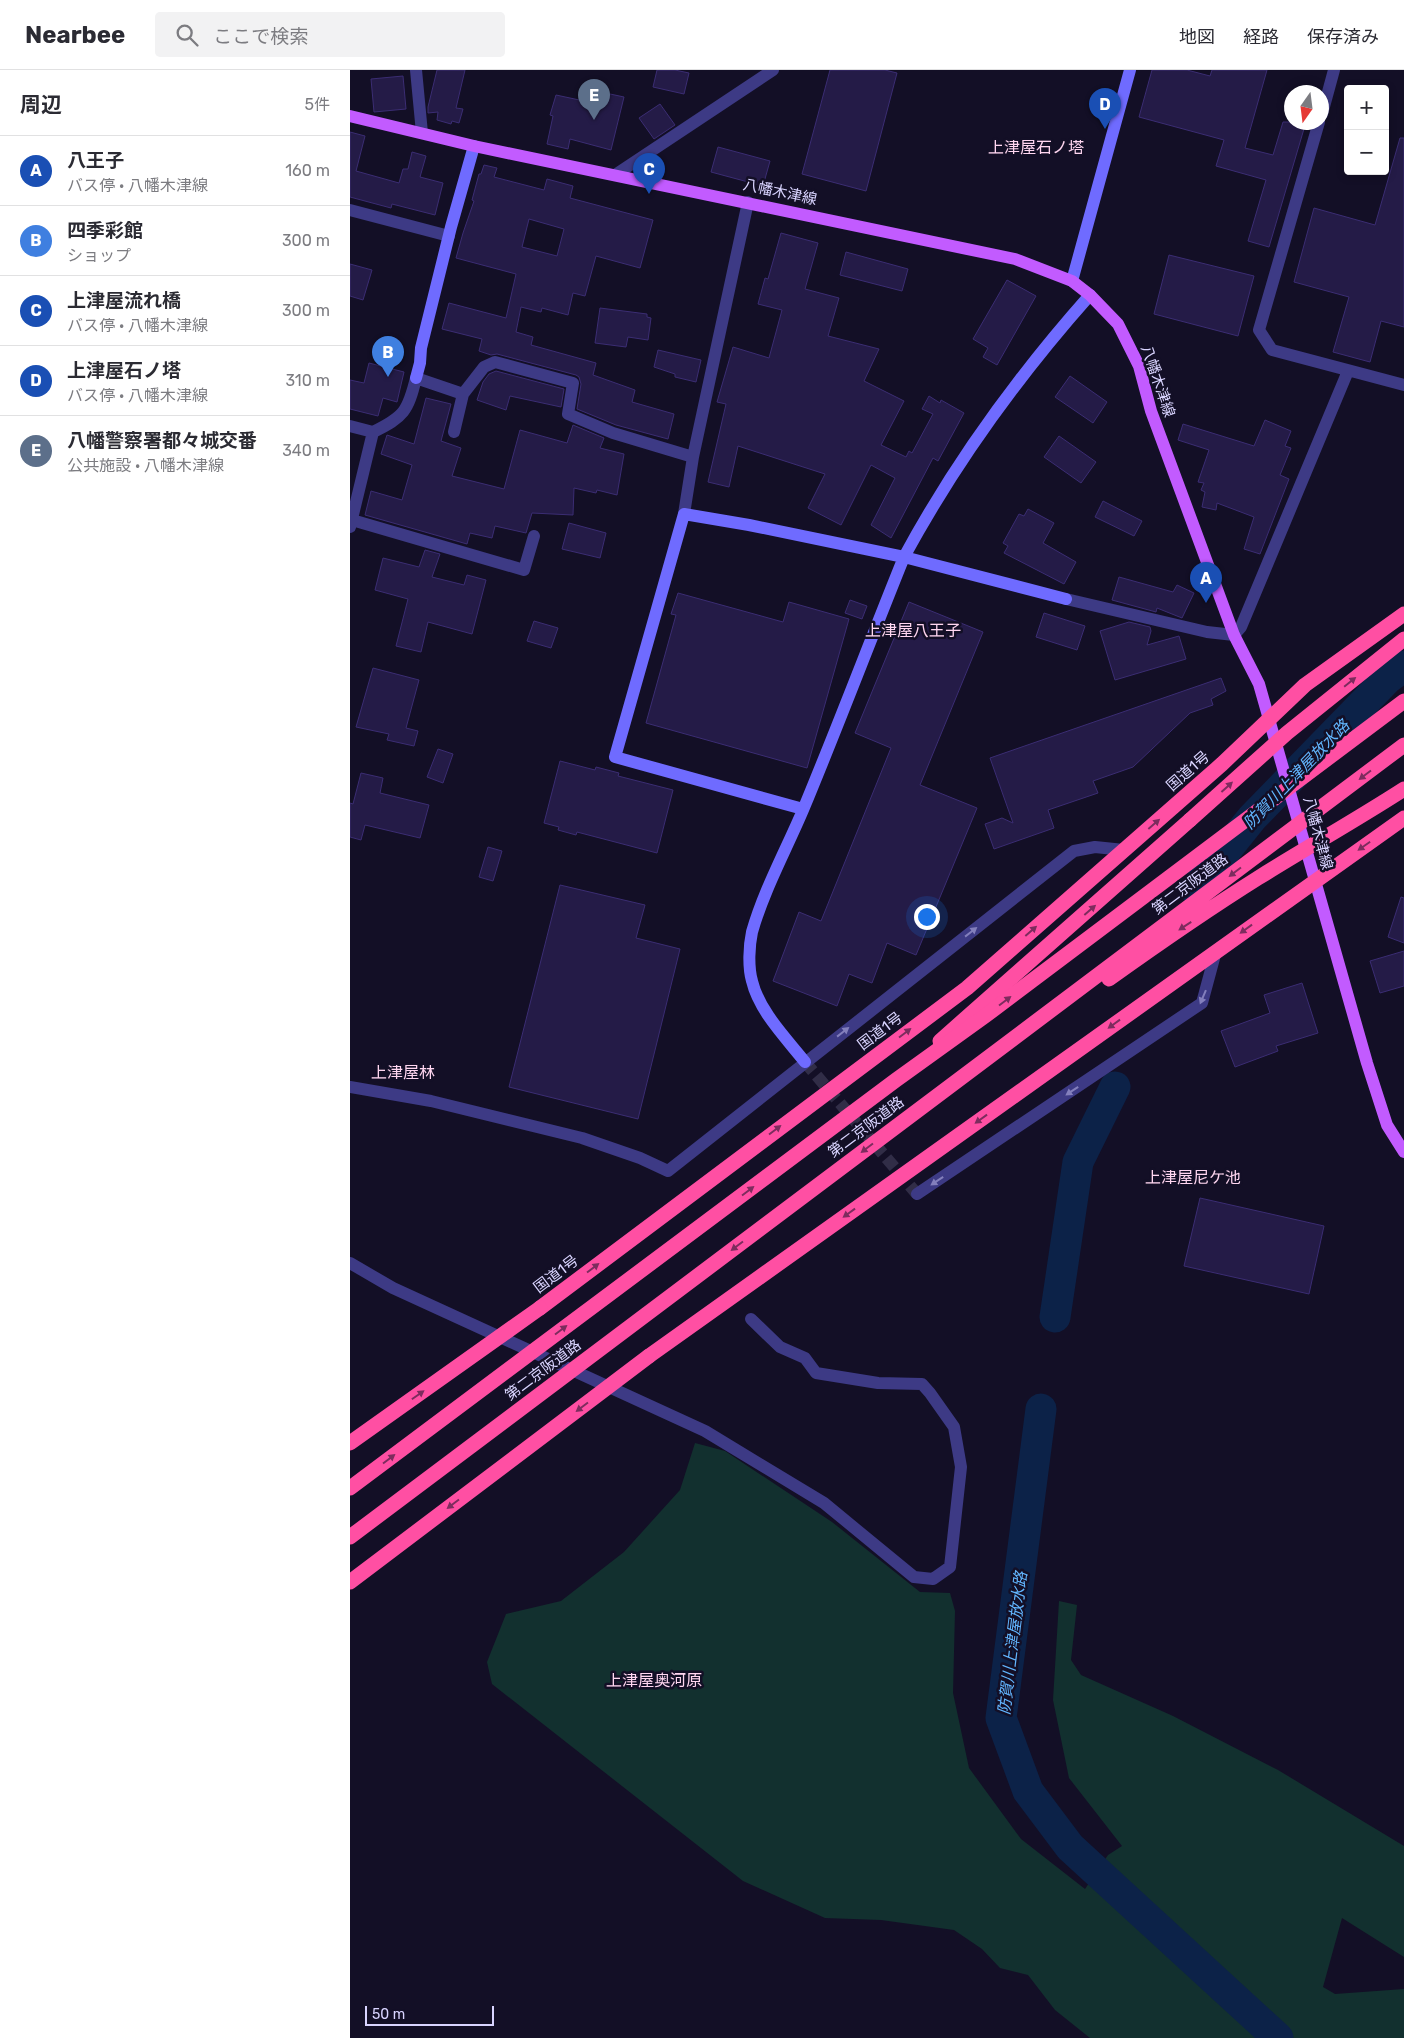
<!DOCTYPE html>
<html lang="ja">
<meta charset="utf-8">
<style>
:root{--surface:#fff;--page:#f2f2f3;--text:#2b2b33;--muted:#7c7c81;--line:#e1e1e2;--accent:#187f8f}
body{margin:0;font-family:Rubik,"Noto Sans JP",sans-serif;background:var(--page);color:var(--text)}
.controls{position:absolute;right:15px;top:15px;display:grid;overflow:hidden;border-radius:5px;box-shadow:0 2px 8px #0003}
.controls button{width:45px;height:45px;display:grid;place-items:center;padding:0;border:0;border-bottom:1px solid var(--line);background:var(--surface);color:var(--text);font:25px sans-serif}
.compass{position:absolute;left:934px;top:15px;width:45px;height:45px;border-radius:50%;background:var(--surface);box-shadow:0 2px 8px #0003;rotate:194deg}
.scale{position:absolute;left:15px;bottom:12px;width:129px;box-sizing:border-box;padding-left:5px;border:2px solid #d9d4ff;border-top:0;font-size:14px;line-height:18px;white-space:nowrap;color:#d9d4ff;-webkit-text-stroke:4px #130f26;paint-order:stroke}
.you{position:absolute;left:576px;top:846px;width:18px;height:18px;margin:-12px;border:4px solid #fff;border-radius:50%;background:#1a73e8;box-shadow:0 0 0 8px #1a73e833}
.badge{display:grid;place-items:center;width:32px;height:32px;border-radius:50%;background:var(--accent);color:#fff;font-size:16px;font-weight:700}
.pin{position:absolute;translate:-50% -41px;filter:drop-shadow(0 1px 2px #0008)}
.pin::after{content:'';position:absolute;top:26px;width:18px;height:15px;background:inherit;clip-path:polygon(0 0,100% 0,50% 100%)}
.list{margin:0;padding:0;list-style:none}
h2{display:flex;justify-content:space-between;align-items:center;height:65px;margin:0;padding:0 20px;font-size:21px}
h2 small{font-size:16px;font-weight:400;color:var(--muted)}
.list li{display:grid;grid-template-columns:32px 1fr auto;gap:15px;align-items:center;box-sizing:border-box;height:70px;padding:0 20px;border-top:1px solid var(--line)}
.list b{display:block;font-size:19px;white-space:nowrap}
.list p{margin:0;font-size:16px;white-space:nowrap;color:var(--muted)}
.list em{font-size:16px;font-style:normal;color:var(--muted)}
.icon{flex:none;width:28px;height:28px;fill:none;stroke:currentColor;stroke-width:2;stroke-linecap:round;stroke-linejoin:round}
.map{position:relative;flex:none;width:1054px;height:1968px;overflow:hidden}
header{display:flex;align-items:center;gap:30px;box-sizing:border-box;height:70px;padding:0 25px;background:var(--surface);border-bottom:1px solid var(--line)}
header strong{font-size:24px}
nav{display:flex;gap:28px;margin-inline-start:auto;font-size:18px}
.search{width:350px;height:45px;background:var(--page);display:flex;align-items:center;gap:12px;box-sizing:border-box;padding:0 18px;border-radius:5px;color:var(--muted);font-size:19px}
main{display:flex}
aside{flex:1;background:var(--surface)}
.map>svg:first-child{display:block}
.green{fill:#12302f}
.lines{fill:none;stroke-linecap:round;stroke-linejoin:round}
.river{stroke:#0c2248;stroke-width:31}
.building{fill:#241b47;stroke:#3b2d73;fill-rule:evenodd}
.secondary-tunnel{stroke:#312d47;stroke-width:12;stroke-dasharray:12 6;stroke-linecap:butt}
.street{stroke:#3d3a85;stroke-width:12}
.secondary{stroke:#6f6bff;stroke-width:12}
.primary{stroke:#c25bff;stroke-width:12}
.highway{stroke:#ff4fa3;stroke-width:15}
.highway-bridge{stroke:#ff4fa3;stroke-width:15}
.oneway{fill:#7d2c5e}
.oneway2{fill:#837fbc}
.labels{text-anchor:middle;stroke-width:5;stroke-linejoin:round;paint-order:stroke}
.street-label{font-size:15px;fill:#d9d4ff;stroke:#130f26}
.neighbourhood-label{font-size:16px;fill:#ffd6f0;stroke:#130f26}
.water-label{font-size:16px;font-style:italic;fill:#62b6ff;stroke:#130f26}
</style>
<header>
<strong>Nearbee</strong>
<div class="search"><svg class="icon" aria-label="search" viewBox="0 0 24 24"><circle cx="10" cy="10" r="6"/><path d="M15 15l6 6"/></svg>ここで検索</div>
<nav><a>地図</a><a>経路</a><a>保存済み</a></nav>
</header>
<main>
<aside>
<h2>周辺<small>5件</small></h2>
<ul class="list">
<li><span class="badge" style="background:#1a4fb4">A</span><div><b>八王子</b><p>バス停 · 八幡木津線</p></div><em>160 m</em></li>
<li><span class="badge" style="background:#3f7fe0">B</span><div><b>四季彩館</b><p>ショップ</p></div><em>300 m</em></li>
<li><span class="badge" style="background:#1a4fb4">C</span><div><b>上津屋流れ橋</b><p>バス停 · 八幡木津線</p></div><em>300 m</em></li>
<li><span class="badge" style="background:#1a4fb4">D</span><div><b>上津屋石ノ塔</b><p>バス停 · 八幡木津線</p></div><em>310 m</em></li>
<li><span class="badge" style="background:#5c6f8a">E</span><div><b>八幡警察署都々城交番</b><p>公共施設 · 八幡木津線</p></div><em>340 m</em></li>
</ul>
</aside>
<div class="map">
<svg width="1054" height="1968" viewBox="0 0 1054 1968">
<rect width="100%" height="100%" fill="#130f26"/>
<!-- green -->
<path class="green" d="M 345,1373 L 375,1381 L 482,1452 L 570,1522 L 600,1523 L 605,1541 L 603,1623 L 619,1698 L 671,1769 L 735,1819 L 758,1785 L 772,1776 L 719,1708 L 703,1630 L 709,1531 L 727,1535 L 721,1590 L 731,1605 L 823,1646 L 928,1700 L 1054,1776 L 1054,1887 L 992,1848 L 973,1917 L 985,1924 L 1054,1919 L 1054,1968 L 740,1968 L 705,1940 L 678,1905 L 650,1898 L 632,1879 L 604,1860 L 531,1850 L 475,1848 L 393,1811 L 142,1614 L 137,1592 L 156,1544 L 211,1531 L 274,1482 L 330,1420 Z"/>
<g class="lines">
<!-- river -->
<path class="river" d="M 845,819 L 902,748 L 1037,609 L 1054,596
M 705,1247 L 728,1092 L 765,1017
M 691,1339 L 651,1648 L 678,1721 L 720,1777 L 928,1968"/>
</g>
<!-- building -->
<path class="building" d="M 87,0 L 115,0 L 106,38 L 113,39 L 109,53 L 102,51 L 101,54 L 87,50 L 88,42 L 78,43 L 78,37 Z
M 307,0 L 325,0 L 339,3 L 334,24 L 303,17 Z
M 480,0 L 535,0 L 547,3 L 516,121 L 452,104 Z
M 802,0 L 837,0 L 860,6 L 862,0 L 917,0 L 895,78 L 923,85 L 933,52 L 956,52 L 919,177 L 898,171 L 916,110 L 866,96 L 874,70 L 789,47 Z
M 53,6 L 56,39 L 24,42 L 21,9 Z
M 237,19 L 274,27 L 261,80 L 220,69 L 218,79 L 197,74 L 203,46 L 200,45 L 206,25 L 234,31 Z
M 310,34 L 325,55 L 304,69 L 289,48 Z
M 0,62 L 15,66 L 6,101 L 49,113 L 53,99 L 58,99 L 62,82 L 76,86 L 70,107 L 93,113 L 85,145 L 42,134 L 41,138 L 0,127 Z
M 1050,68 L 1054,68 L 1054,257 L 1031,251 L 1020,292 L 983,282 L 999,227 L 944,212 L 964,138 L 1025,155 Z
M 368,77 L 420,91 L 413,116 L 361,102 Z
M 134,95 L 147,98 L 144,107 L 194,120 L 197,109 L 223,116 L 220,128 L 303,150 L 290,198 L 246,186 L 235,226 L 223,223 L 218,245 L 192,238 L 191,242 L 171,237 L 166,262 L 183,267 L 181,275 L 246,293 L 243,305 L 285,320 L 282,332 L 324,344 L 318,369 L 266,355 L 227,339 L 231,314 L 229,307 L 226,305 L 147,284 L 141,285 L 129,281 L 132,269 L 92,259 L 99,233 L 156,248 L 166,204 L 106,188 L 113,163 L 124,131 L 122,130 L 129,104 L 131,104 ZM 179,149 L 214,159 L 207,186 L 172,177 Z
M 431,163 L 468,173 L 455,219 L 489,228 L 478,266 L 529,279 L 514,311 L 554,331 L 531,375 L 556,387 L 559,381 L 562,383 L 583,344 L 572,339 L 579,326 L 590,333 L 591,330 L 614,343 L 588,391 L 583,388 L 541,468 L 521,455 L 545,408 L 521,395 L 491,455 L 458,438 L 475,404 L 388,376 L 379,417 L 358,412 L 376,334 L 367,332 L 383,277 L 419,288 L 432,240 L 408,234 L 415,208 L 418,209 Z
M 496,182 L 558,199 L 552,221 L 490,205 Z
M 819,185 L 904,206 L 888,266 L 804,244 Z
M 0,194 L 22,200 L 13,230 L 0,226 Z
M 657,210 L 686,226 L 647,295 L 633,287 L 638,278 L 623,269 Z
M 250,238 L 297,244 L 297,247 L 301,248 L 298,270 L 278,267 L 276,277 L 245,273 Z
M 308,280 L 351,290 L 346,312 L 325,307 L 325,304 L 304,297 Z
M 19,293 L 54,302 L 47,332 L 33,328 L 28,346 L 0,339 L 0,310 L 14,313 Z
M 146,301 L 214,319 L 211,337 L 160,326 L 156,340 L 127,330 L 133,312 L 139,304 Z
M 720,306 L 757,332 L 743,353 L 705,327 Z
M 76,328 L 101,334 L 91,371 L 111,378 L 102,406 L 154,419 L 170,360 L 217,373 L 223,355 L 254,368 L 250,378 L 274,384 L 267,425 L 247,420 L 246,423 L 224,418 L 223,445 L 182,443 L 176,463 L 145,456 L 142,468 L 120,463 L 117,474 L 15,445 L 21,421 L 52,430 L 62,395 L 31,384 L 37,365 L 64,374 Z
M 915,350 L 941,361 L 935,376 L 941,378 L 930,405 L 939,409 L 910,484 L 894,479 L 904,447 L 867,433 L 866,440 L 852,437 L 855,422 L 851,420 L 854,413 L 848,412 L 859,380 L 828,370 L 833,354 L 904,376 Z
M 709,366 L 746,392 L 731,413 L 694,387 Z
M 753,431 L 792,451 L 784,466 L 745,447 Z
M 678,439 L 704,453 L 693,473 L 726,492 L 714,514 L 654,483 L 658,476 L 653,473 L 669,444 L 674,446 Z
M 219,453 L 256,463 L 250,488 L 212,479 Z
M 75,480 L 90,484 L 82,507 L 114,515 L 117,505 L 136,510 L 122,564 L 78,552 L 71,582 L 46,576 L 58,529 L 25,520 L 33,488 L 69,497 Z
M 769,507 L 823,522 L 827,515 L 844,523 L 832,548 L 807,538 L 806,542 L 762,530 Z
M 328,523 L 433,552 L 439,532 L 499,549 L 457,698 L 296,653 L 326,545 L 321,544 Z
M 500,530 L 517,536 L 512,549 L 495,543 Z
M 559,532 L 633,562 L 570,715 L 627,738 L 566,885 L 537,873 L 522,913 L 499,904 L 487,936 L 423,911 L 449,842 L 471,851 L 541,678 L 505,663 Z
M 694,543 L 735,556 L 727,580 L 686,567 Z
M 184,551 L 208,558 L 201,578 L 177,571 Z
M 779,552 L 800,557 L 801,561 L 797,575 L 829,566 L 836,589 L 765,610 L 750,561 Z
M 23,598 L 69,610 L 56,658 L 68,661 L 64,676 L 37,670 L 39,664 L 6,657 Z
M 871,608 L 876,621 L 861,629 L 863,635 L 840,643 L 783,697 L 743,711 L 748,723 L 698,740 L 704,758 L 644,779 L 635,754 L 652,748 L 663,753 L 640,688 Z
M 88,679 L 103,684 L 93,713 L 77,707 Z
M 210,691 L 245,700 L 246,697 L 269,703 L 268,706 L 323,720 L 307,783 L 227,762 L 226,765 L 208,760 L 209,757 L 194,753 Z
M 11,703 L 33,708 L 30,723 L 79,735 L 70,768 L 15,755 L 11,770 L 0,767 L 0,733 L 3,734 Z
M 138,777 L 152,781 L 143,811 L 129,807 Z
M 210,815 L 295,835 L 286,868 L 330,879 L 288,1049 L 159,1017 Z
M 1051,827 L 1054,828 L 1054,873 L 1038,867 Z
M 1054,881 L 1054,916 L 1030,923 L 1020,891 Z
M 952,913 L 968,963 L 926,976 L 928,981 L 885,997 L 871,961 L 920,943 L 914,925 Z
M 850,1128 L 974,1156 L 959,1224 L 834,1196 Z"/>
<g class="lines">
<!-- secondary-tunnel -->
<path class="secondary-tunnel" d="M 455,992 L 567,1124"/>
<!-- street -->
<path class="street" d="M 66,0 L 72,63
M 972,44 L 984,0
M 969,52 L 909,260 L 922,280 L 1054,315
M 265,105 L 423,0
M 0,140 L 99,166
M 0,356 L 23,362 C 54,347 58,341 66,308 L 113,324 L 134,297 L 145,292 L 223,313 L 218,344 L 263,363 L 343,387
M 104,362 L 113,324
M 334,444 L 343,387 L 398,132
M 2,450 L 174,500 L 184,466
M 0,457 L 23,362
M 716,529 L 857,562 L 884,565 L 891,557 L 998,301
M 0,1017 L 81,1031 L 232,1068 L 290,1088 L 318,1101 L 724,781 L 745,777 L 774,780
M 567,1124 L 852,933 L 866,881
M 0,1193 L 43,1218 L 355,1361 L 474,1433 L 564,1507 L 583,1509 L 600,1497 L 611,1397 L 604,1357 L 580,1323 L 572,1314 L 528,1313 L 466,1303 L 455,1288 L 430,1277 L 401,1249"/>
<!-- secondary -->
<path class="secondary" d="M 722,211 L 780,0
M 66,308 L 70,293 L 71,278 L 101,157 L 124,76
M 453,739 L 265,687 L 334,444 L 399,455 L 554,487 L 716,529
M 455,992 C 436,968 409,941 402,911 C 398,897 399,876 402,862 C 414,820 436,780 453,740 C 488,656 520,571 554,487 C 605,393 669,305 740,225"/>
<!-- primary -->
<path class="primary" d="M 0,46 L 124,76 L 665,189 L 722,211 L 740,225 L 768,254 L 789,296 L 801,341 L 884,565 L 909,614 L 1017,993 L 1037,1055 L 1054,1082"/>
<!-- highway -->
<path class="highway" d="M 590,971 L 840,750
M 190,1238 L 617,918 L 872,694 L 955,615 L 1054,544
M 299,1286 L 1054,748"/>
<!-- highway-bridge -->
<path class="highway-bridge" d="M 840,750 L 937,663 L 1054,569
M 759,909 C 808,874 857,840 908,808 C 956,778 1006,750 1054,719
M 0,1373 L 190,1238
M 0,1418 L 546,1010 L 635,946 L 1054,631
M 0,1467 L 1054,675
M 0,1512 L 299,1286"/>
</g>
<!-- one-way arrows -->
<defs><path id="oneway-solid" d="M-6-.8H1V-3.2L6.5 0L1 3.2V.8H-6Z" transform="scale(1.25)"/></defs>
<g class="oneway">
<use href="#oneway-solid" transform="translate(1000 612) rotate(-39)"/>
<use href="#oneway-solid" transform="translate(1015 705) rotate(143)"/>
<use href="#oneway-solid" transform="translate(877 717) rotate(-42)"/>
<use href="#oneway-solid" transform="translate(804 754) rotate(-41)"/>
<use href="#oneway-solid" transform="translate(1014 776) rotate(145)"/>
<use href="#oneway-solid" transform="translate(885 802) rotate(143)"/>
<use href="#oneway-solid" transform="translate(740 840) rotate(-41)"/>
<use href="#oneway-solid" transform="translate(835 856) rotate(147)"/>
<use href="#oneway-solid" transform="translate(896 859) rotate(144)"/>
<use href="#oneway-solid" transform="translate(681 861) rotate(-41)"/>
<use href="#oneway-solid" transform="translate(655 931) rotate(-37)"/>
<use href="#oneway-solid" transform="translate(764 954) rotate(144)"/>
<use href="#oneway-solid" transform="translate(555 963) rotate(-37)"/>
<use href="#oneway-solid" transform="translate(631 1049) rotate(144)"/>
<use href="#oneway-solid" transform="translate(425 1060) rotate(-37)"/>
<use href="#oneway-solid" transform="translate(517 1078) rotate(143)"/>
<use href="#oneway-solid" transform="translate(398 1121) rotate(-37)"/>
<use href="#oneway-solid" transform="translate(499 1143) rotate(144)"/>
<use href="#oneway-solid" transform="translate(387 1176) rotate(143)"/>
<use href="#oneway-solid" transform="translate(243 1198) rotate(-37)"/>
<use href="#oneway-solid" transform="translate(211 1260) rotate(-37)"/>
<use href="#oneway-solid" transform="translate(68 1325) rotate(-35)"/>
<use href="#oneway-solid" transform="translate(232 1337) rotate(143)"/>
<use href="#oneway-solid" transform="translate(39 1389) rotate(-37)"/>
<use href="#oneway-solid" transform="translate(103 1434) rotate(143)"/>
</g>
<g class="oneway2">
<use href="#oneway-solid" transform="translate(621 862) rotate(-38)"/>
<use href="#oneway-solid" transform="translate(853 927) rotate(113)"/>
<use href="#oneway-solid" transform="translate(493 962) rotate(-38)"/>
<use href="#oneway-solid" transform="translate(722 1021) rotate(146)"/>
<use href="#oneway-solid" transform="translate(587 1111) rotate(146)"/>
</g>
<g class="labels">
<!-- street labels -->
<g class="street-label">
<text transform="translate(430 122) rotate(12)" y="5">八幡木津線</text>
<text transform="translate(808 311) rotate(71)" y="5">八幡木津線</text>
<text transform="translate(838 701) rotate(-41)" y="5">国道1号</text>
<text transform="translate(968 763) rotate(75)" y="5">八幡木津線</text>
<text transform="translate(840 814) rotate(-37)" y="5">第二京阪道路</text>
<text transform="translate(530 961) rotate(-37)" y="5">国道1号</text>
<text transform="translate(516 1057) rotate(-37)" y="5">第二京阪道路</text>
<text transform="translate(206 1204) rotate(-37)" y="5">国道1号</text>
<text transform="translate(193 1300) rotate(-37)" y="5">第二京阪道路</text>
</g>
<!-- neighbourhood labels -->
<g class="neighbourhood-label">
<text x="686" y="83">上津屋石ノ塔</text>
<text x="563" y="566">上津屋八王子</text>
<text x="53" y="1008">上津屋林</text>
<text x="843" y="1113">上津屋尼ケ池</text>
<text x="304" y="1616">上津屋奥河原</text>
</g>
<!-- water labels -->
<g class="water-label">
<text transform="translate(946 704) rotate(-46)" y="6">防賀川上津屋放水路</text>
<text transform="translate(662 1573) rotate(-83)" y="6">防賀川上津屋放水路</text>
</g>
</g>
</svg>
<div class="controls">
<button>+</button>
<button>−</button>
</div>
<svg class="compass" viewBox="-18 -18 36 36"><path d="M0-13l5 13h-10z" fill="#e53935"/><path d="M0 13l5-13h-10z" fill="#7c7c81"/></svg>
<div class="scale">50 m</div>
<div class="you"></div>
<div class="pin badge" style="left:856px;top:533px;background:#1a4fb4">A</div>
<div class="pin badge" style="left:38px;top:307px;background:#3f7fe0">B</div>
<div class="pin badge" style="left:299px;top:124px;background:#1a4fb4">C</div>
<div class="pin badge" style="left:755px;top:59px;background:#1a4fb4">D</div>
<div class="pin badge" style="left:244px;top:50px;background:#5c6f8a">E</div>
</div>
</main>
